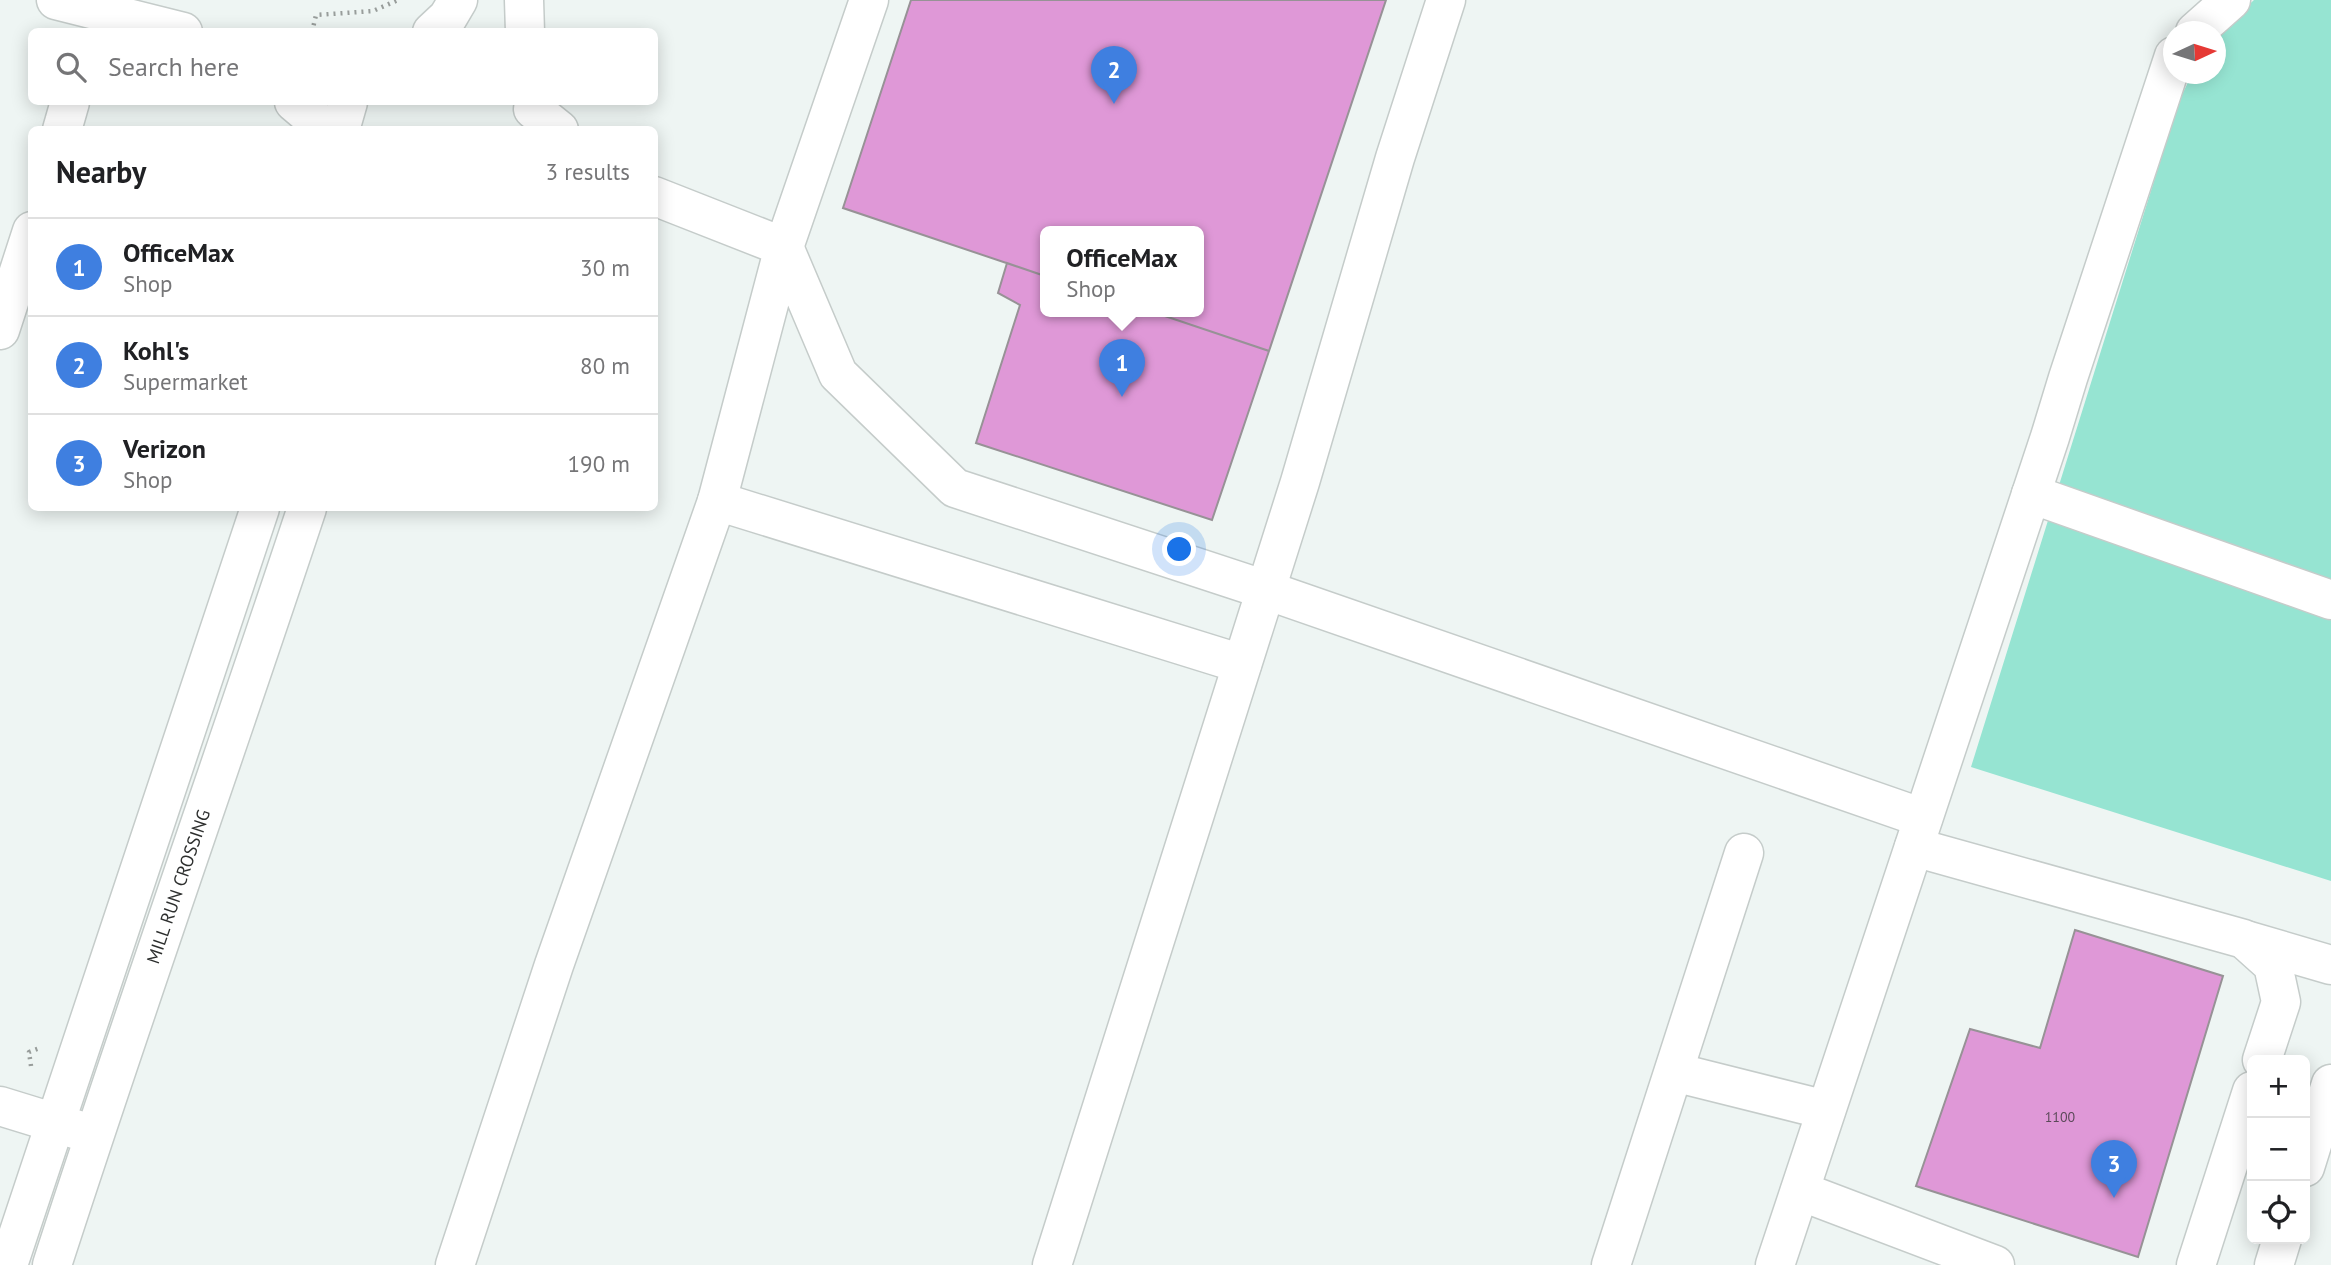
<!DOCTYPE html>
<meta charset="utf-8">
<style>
:root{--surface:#fff;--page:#f2f2f2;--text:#202124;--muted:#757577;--line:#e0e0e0;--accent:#d93025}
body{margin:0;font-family:"PT Sans",sans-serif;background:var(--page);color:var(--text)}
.controls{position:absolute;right:21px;bottom:21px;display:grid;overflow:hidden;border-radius:10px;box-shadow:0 4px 18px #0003}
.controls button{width:63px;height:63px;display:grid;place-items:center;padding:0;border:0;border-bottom:2px solid var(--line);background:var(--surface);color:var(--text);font:35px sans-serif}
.compass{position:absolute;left:2163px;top:21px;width:63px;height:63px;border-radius:50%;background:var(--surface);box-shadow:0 4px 18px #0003;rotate:86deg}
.you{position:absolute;left:1180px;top:550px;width:24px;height:24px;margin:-18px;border:5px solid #fff;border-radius:50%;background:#1a73e8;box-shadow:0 0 0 10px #1a73e833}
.badge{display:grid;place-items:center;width:46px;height:46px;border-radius:50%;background:var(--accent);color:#fff;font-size:23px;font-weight:700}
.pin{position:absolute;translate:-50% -58px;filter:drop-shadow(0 2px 4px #0008)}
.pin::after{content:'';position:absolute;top:37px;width:24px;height:21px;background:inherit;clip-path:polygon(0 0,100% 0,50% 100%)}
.popup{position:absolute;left:1040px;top:226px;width:164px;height:91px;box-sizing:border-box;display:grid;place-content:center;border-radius:10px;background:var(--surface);filter:drop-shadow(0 2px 5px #0005);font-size:23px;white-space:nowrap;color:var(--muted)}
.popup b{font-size:26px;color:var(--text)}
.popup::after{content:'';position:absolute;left:50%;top:100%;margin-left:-14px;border:14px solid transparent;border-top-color:var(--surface)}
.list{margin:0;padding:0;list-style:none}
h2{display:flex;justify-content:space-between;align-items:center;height:91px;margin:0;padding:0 28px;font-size:30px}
h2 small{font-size:23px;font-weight:400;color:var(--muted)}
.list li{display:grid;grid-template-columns:46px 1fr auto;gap:21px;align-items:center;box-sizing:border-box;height:98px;padding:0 28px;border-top:2px solid var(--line)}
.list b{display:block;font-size:26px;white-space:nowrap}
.list p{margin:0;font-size:23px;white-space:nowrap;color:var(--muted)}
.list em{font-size:23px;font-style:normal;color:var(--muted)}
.icon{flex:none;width:38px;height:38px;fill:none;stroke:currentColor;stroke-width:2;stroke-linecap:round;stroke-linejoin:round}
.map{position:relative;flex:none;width:2331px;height:1265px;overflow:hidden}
.search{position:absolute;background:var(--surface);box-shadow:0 4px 18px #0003;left:28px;top:28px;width:630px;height:77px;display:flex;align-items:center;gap:18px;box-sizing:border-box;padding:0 24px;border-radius:10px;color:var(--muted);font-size:26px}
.panel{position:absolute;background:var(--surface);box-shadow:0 4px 18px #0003;left:28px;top:126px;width:630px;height:385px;border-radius:10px}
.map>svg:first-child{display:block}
.green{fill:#96e4d2}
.building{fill:#df98d7;stroke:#979296;stroke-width:2}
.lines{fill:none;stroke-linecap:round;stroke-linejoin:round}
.minor-casing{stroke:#c5ccca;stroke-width:41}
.path{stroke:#989d9b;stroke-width:4.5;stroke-dasharray:2 5;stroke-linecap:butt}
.minor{stroke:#fff;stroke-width:38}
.labels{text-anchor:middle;stroke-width:5;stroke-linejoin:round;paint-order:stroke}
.number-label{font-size:14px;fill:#5a4958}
.street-label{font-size:18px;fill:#2d2f2e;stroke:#eef5f3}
</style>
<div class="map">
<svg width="2331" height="1265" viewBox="0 0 2331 1265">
<rect width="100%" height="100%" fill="#eef5f3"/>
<!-- green -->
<path class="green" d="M 2254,0 L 2331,0 L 2331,881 L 1971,767 L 2179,101 L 2192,74 L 2216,74 L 2216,40 L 2229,23 Z"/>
<!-- building -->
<path class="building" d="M 911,0 L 1386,0 L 1269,351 L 1150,311 L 1199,311 L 1199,231 L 1045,231 L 1045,276 L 843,208 Z
M 1007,263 L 1045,276 L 1045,311 L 1150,311 L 1269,351 L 1212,520 L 976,443 L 1020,305 L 998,293 Z
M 2075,930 L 2223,976 L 2138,1257 L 1916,1186 L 1970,1029 L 2040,1048 Z"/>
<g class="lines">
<defs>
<g id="minor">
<path d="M 56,0 L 183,32"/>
<path d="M 524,0 L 525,32"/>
<path d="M 432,32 L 448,17 L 458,0"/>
<path d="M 2195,32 L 2231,0"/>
<path d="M 294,102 L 327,130"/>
<path d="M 533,109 L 559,130"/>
<path d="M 62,130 L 70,102"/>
<path d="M 340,130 L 348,102"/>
<path d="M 654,196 L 784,247 L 869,0"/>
<path d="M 0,330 L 32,231"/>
<path d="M 2031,494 L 2331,600"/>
<path d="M 717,501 L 1242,664"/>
<path d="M 1914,847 L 2244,939 L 2273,965 L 2281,1002 L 2262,1060"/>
<path d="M 2249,941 L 2331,965"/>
<path d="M 1674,1072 L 1826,1110"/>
<path d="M 0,1106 L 78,1130"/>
<path d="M 2305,1167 L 2331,1084"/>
<path d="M 1800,1191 L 1995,1265"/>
<path d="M 8,1265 L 260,508"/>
<path id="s1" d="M 52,1265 C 134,1011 223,761 307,508"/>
<path d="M 455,1265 L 554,965 L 717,501 L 784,247 L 838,374 L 955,488 L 1266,590 L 1923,818"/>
<path d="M 1052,1265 L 1300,482 L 1395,158 L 1446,0"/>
<path d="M 1611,1265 L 1744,853"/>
<path d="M 1775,1265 L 2050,437 L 2068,378 L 2174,56"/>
<path d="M 2196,1265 L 2252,1091"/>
<path d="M 2274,1265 L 2282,1239"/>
</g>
</defs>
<!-- minor casing -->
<use href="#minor" class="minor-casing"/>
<!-- path -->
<path class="path" d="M 312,32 L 316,15 L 373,11 L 398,0
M 31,1066 L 29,1052 L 40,1048"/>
<!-- minor -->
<use href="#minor" class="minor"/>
</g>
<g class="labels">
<!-- number labels -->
<g class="number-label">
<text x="2060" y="1122">1100</text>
</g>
<!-- street labels -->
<g class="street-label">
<text dy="6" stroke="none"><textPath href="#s1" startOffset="399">MILL RUN CROSSING</textPath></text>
</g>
</g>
</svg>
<div class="controls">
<button>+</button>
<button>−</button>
<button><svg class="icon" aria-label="locate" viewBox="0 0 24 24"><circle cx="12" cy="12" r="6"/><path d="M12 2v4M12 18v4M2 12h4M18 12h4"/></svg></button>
</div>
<svg class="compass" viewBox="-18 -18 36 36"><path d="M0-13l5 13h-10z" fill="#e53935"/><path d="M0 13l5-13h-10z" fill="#757577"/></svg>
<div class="you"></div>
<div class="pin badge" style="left:1122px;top:397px;background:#3f7fe0">1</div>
<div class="popup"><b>OfficeMax</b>Shop</div>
<div class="pin badge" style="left:1114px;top:104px;background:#3f7fe0">2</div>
<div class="pin badge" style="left:2114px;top:1198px;background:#3f7fe0">3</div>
<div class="search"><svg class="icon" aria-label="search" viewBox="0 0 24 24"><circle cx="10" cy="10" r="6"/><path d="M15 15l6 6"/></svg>Search here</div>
<section class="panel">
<h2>Nearby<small>3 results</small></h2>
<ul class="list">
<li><span class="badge" style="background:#3f7fe0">1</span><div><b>OfficeMax</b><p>Shop</p></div><em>30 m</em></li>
<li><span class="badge" style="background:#3f7fe0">2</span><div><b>Kohl's</b><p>Supermarket</p></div><em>80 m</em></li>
<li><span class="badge" style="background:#3f7fe0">3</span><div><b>Verizon</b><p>Shop</p></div><em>190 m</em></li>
</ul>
</section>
</div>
